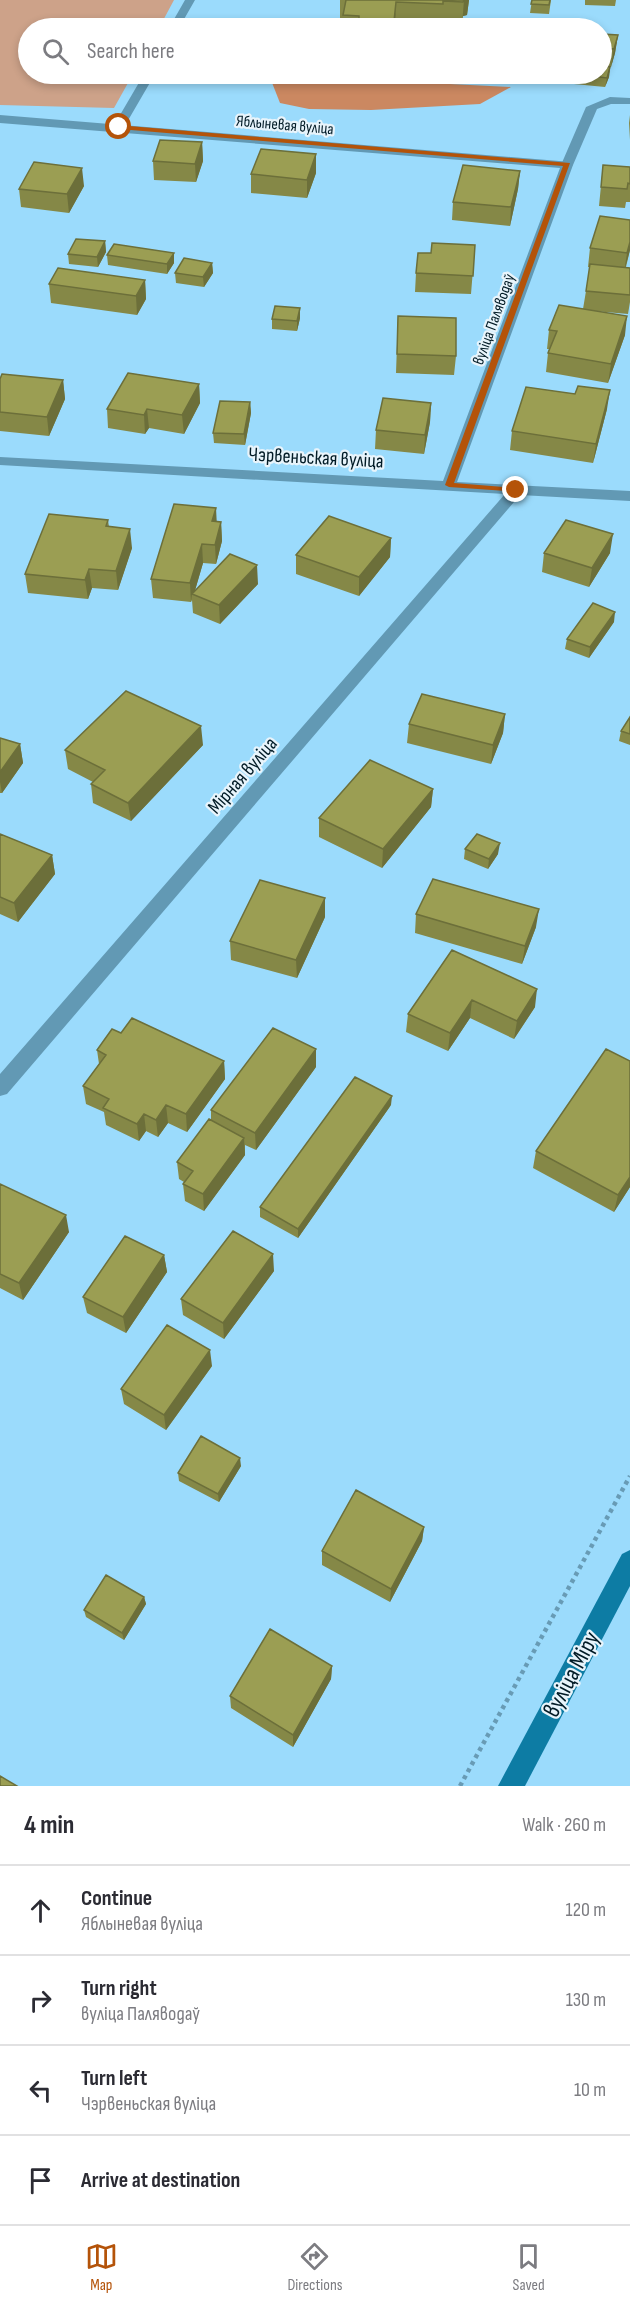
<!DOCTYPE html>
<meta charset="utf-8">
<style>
:root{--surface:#fff;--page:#f7f7f7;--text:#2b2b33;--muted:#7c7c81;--line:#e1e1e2;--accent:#b45309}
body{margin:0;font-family:"Sofia Sans Condensed",sans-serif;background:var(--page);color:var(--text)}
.stop{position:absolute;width:18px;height:18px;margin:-14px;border:4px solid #b45309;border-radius:50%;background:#fff}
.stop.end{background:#b45309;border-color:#fff;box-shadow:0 2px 6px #0008}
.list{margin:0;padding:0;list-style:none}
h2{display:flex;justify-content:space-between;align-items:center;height:78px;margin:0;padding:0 24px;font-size:26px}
h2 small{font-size:20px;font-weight:400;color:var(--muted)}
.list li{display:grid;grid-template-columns:39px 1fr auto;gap:18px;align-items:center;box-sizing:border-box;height:90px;padding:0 24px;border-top:2px solid var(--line)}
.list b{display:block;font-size:22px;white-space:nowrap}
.list p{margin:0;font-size:20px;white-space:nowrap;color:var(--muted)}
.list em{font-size:20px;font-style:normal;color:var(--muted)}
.icon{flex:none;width:33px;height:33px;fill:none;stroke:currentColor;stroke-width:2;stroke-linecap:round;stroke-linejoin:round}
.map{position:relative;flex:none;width:630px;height:1786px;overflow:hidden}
.search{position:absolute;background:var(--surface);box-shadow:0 3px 9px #0003;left:18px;right:18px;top:18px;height:66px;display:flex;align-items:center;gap:15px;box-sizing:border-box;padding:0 21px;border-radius:33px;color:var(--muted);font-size:22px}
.sheet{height:438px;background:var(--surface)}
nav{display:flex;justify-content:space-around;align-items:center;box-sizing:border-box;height:84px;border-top:2px solid var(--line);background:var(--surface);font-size:16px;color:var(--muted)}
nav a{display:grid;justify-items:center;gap:3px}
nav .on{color:var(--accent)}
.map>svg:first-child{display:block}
.green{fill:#cda289}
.forest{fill:#cb8861}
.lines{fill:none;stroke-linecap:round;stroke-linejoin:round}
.path{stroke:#689bb5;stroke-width:4.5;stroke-dasharray:4 4;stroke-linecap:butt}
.lane{fill:#6299b4;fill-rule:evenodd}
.street{fill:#6299b4;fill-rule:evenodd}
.secondary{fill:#0d7ca4;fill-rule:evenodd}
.wall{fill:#858847}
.shaded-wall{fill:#6c6f3a}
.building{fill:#9b9e53;stroke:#6c6f3a;stroke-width:1.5}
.route{fill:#b45309}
.labels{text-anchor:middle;stroke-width:4.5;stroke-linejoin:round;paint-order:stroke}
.far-street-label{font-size:16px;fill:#021b26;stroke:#e8f4fb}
.street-label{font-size:20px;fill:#021b26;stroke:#e8f4fb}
.near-street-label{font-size:24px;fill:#021b26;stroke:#e8f4fb}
</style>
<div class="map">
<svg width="630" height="1786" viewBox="0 0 630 1786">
<rect width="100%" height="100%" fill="#9bdbfc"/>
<!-- green -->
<path class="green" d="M 0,0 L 174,0 L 159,28 L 28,28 L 28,74 L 133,74 L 114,108 L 0,105 Z"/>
<!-- forest -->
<path class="forest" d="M 269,75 L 511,87 L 480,104 L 371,110 L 309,109 L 280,103 Z"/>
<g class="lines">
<!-- path -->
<path class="path" d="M 460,1786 L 630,1476"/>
<!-- lane -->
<path class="lane" d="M 185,0 L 195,0 L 179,28 L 169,28 Z
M 144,74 L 155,74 L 123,129 L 115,129 L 113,127 Z
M 610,97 L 630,98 L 630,104 L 611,104 L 597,109 L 573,165 L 567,169 L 563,168 L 561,165 L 586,107 Z"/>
<!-- street -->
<path class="street" d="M 0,115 L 571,162 L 573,165 L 457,482 L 630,491 L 630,501 L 520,495 L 7,1094 L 0,1096 L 0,1074 L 505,494 L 0,465 L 0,457 L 443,481 L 560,168 L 0,123 Z"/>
<!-- secondary -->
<path class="secondary" d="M 630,1550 L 630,1586 L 525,1786 L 498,1786 L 622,1554 Z"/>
</g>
<!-- wall -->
<path class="wall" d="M 340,0 L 469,0 L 467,15 L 463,16 L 462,26 L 442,25 L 442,28 L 395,26 L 395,28 L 343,28 L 343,23 L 340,23 Z
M 532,0 L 551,0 L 549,14 L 530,13 Z
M 585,0 L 616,0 L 615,6 L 585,5 Z
M 602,34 L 618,35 L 615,53 L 611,67 L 602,66 Z
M 610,67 L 609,77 L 605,87 L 574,84 L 575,74 Z
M 630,115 L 630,140 L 629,123 Z
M 202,142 L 203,161 L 196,182 L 154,180 L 153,161 Z
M 316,154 L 316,173 L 307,198 L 251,193 L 251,174 Z
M 603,165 L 630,167 L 630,202 L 626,202 L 625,208 L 599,206 Z
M 520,171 L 518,189 L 510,226 L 452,220 L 453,202 Z
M 84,186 L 69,213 L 21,207 L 19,189 Z
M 105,241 L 106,252 L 98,267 L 69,264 L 68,254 Z
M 475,245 L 471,294 L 415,292 L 416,273 L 431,253 Z
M 590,248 L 630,250 L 626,267 L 630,268 L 630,302 L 628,314 L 594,311 L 625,335 L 608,383 L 546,372 L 548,353 L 549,349 L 547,349 L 549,330 L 583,309 L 590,267 L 588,267 Z
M 107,255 L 174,263 L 167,274 L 108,265 Z
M 212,263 L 213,273 L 204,287 L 176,283 L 175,273 Z
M 145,280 L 146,299 L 137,315 L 51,303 L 49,284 Z
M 300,308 L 300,318 L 297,331 L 272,329 L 272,319 Z
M 398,316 L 456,356 L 454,375 L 396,373 Z
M 0,379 L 63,380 L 65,399 L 49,436 L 0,431 Z
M 199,384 L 200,403 L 184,434 L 149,428 L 145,434 L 108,428 L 107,409 Z
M 250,402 L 251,413 L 245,445 L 214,443 L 213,433 Z
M 431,403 L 430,422 L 424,454 L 375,449 L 376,430 Z
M 607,409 L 593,463 L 510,450 L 512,431 Z
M 216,508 L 216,521 L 221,522 L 222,541 L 216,564 L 203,563 L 195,590 L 258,584 L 220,624 L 193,613 L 192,600 L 191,602 L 153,598 L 151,579 Z
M 108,520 L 109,527 L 132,548 L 118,590 L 92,588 L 88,599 L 28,593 L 25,574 Z
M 391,538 L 390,557 L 359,596 L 296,574 L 296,555 Z
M 544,553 L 610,553 L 589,587 L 542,572 Z
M 614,622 L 589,658 L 565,649 L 567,639 Z
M 505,714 L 503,733 L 491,764 L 407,743 L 409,724 Z
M 630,717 L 630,745 L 619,741 L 621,731 Z
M 0,738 L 20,744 L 23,763 L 2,793 L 0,793 Z
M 203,745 L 131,821 L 93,803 L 91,784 L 93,782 L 68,769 L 65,750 Z
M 433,789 L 431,807 L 382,868 L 319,837 L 319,818 Z
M 0,834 L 52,855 L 55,874 L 18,922 L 0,914 Z
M 465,849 L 498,854 L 488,869 L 464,859 Z
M 416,914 L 536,927 L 522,964 L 415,933 Z
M 325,917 L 297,978 L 231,960 L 230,941 Z
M 452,950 L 535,1007 L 514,1039 L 470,1018 L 448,1051 L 406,1032 L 408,1014 Z
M 121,1033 L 224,1061 L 225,1079 L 187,1132 L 168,1123 L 158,1137 L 146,1131 L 139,1141 L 106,1125 L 104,1112 L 86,1104 L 83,1086 L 99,1064 L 97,1050 Z
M 316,1067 L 256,1150 L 245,1145 L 245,1155 L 204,1211 L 185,1201 L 183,1184 L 184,1182 L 179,1179 L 177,1162 L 211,1121 L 211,1110 Z
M 391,1105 L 298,1238 L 260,1217 L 260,1207 Z
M 536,1151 L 630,1187 L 614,1212 L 533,1168 Z
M 0,1184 L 69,1232 L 23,1300 L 0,1288 Z
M 164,1255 L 167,1272 L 126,1333 L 87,1313 L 83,1297 Z
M 274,1271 L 224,1339 L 183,1315 L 181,1299 Z
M 212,1366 L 166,1430 L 124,1404 L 121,1389 Z
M 241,1466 L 219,1502 L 179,1481 L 178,1473 Z
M 424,1527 L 422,1541 L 390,1602 L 322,1565 L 322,1551 Z
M 144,1597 L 146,1604 L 124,1640 L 86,1617 L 84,1610 Z
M 332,1666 L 331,1679 L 293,1747 L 231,1708 L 230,1696 Z"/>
<!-- shaded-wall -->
<path class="shaded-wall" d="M 464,0 L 469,0 L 467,15 L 463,16 L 462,26 Z
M 396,2 L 395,26 L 395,28 L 394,28 Z
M 618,35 L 615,53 L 611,67 L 614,49 Z
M 610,67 L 609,77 L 605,87 L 607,78 Z
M 202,142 L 203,161 L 196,182 L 195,164 Z
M 316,154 L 316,173 L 307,198 L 307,180 Z
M 82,168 L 84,186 L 69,213 L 67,194 Z
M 520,171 L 518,189 L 510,226 L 511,207 Z
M 105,241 L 106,252 L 98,267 L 97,257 Z
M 630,242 L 630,250 L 624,272 L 627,253 Z
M 174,253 L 174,263 L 167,274 L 167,264 Z
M 212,263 L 213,273 L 204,287 L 203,277 Z
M 145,280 L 146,299 L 137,315 L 136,296 Z
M 300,308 L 300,318 L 297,331 L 297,321 Z
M 627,316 L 625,335 L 608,383 L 611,364 Z
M 63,380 L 65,399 L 49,436 L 47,417 Z
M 199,384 L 200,403 L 184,434 L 182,415 Z
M 610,390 L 607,409 L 593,463 L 596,444 Z
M 250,402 L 251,413 L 245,445 L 244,434 Z
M 431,403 L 430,422 L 424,454 L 425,435 Z
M 147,409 L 149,428 L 145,434 L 144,415 Z
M 216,508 L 217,527 L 212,521 Z
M 221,522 L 222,541 L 216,564 L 215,545 Z
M 130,529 L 132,548 L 118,590 L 116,571 Z
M 613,534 L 610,553 L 589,587 L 592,568 Z
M 391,538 L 390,557 L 359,596 L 359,577 Z
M 202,544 L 203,563 L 194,594 L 192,594 L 191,602 L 190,583 Z
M 257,565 L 258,584 L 220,624 L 219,605 Z
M 89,569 L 92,588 L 88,599 L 85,580 Z
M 615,612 L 614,622 L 589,658 L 590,647 Z
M 505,714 L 503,733 L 491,764 L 493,745 Z
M 201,726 L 203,745 L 131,821 L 128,803 Z
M 20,744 L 23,763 L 2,793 L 0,782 L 0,772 Z
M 433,789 L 431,807 L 382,868 L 383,849 Z
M 500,843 L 498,854 L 488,869 L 489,859 Z
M 52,855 L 55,874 L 18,922 L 14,903 Z
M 325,898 L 325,917 L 297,978 L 296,960 Z
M 539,909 L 536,927 L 522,964 L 525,946 Z
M 537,989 L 535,1007 L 514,1039 L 517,1021 Z
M 472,1000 L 470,1018 L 448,1051 L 450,1033 Z
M 316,1049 L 316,1067 L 256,1150 L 255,1133 Z
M 224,1061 L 225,1079 L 187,1132 L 186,1114 Z
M 392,1096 L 391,1105 L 298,1238 L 298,1229 Z
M 166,1105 L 168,1123 L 158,1137 L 156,1120 Z
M 144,1114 L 146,1131 L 139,1141 L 137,1124 Z
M 244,1138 L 245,1155 L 204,1211 L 203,1194 Z
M 630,1177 L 630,1187 L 614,1212 L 618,1195 Z
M 66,1215 L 69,1232 L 23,1300 L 19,1283 Z
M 273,1254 L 274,1271 L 224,1339 L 223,1323 Z
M 164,1255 L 167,1272 L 126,1333 L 123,1317 Z
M 210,1350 L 212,1366 L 166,1430 L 164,1415 Z
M 240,1458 L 241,1466 L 219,1502 L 218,1494 Z
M 424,1527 L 422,1541 L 390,1602 L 391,1589 Z
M 144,1597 L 146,1604 L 124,1640 L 122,1633 Z
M 332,1666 L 331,1679 L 293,1747 L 293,1735 Z"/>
<!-- building -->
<path class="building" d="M 346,0 L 464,0 L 463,2 L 443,1 L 443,4 L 396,2 L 394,21 L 359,20 L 359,16 L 343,15 Z
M 532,0 L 550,0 L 549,5 L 531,4 Z
M 602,34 L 618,35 L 614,49 L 602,48 Z
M 602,66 L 610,67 L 607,78 L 575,74 L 602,74 Z
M 160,140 L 202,142 L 195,164 L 153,161 Z
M 261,149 L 316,154 L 307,180 L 251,174 Z
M 34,162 L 82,168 L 67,194 L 19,189 Z
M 463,165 L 520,171 L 511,207 L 453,202 Z
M 603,165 L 630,167 L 630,184 L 628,183 L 627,189 L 601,187 Z
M 600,216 L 630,220 L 630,242 L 627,253 L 590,248 Z
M 76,239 L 105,241 L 97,257 L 68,254 Z
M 432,243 L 475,245 L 473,276 L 416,273 L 418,253 L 431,253 Z
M 114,244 L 174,253 L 167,264 L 107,255 Z
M 184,258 L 212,263 L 203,277 L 175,273 Z
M 590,264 L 630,268 L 630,295 L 586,291 Z
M 58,268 L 145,280 L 136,296 L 49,284 Z
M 559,305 L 627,316 L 611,364 L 548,353 L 557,331 L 549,330 Z
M 275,306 L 300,308 L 297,321 L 272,319 Z
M 398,316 L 456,318 L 456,356 L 397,354 Z
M 128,373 L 199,384 L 182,415 L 147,409 L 144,415 L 107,409 Z
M 2,374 L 63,380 L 47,417 L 0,412 L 0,379 Z
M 578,386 L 610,390 L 596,444 L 512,431 L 526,387 L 575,394 Z
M 383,398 L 431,403 L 425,435 L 376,430 Z
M 220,401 L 250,402 L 244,434 L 213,433 Z
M 174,504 L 216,508 L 212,521 L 221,522 L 215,545 L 202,544 L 190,583 L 151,579 Z
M 49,514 L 108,520 L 106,526 L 130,529 L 116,571 L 89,569 L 85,580 L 25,574 Z
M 329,516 L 391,538 L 359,577 L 296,555 Z
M 566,520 L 613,534 L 592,568 L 544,553 Z
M 230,554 L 257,565 L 219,605 L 192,594 Z
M 593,603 L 615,612 L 590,647 L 567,639 Z
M 126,691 L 201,726 L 128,803 L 91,784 L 105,770 L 65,750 Z
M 422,694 L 505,714 L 493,745 L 409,724 Z
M 630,717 L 630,734 L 621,731 Z
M 0,738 L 20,744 L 0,772 Z
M 370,760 L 433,789 L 383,849 L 319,818 Z
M 0,834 L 52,855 L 14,903 L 0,897 Z
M 477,834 L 500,843 L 489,859 L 465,849 Z
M 433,879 L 539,909 L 525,946 L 416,914 Z
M 260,880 L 325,898 L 296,960 L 230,941 Z
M 452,950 L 537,989 L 517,1021 L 472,1000 L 450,1033 L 408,1014 Z
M 132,1018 L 224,1061 L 186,1114 L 166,1105 L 156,1120 L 144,1114 L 137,1124 L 103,1108 L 109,1099 L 83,1086 L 106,1055 L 97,1050 L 112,1029 L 121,1033 Z
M 273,1028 L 316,1049 L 255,1133 L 211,1110 Z
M 606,1049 L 630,1061 L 630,1177 L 618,1195 L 536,1151 Z
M 355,1077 L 392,1096 L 298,1229 L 260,1207 Z
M 209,1119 L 244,1138 L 203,1194 L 183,1184 L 193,1171 L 177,1162 Z
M 0,1184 L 66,1215 L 19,1283 L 0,1274 Z
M 233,1231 L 273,1254 L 223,1323 L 181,1299 Z
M 125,1236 L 164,1255 L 123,1317 L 83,1297 Z
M 167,1325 L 210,1350 L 164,1415 L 121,1389 Z
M 201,1436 L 240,1458 L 218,1494 L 178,1473 Z
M 356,1490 L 424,1527 L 391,1589 L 322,1551 Z
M 106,1575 L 144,1597 L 122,1633 L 84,1610 Z
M 270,1629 L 332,1666 L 293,1735 L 230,1696 Z
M 0,1776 L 17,1786 L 0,1786 Z"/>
<!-- route -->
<path class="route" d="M 117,125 L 570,163 L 454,483 L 516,488 L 520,490 L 519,492 L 449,487 L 445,485 L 563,166 L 119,129 Z"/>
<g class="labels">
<!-- far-street labels -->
<g class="far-street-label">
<text transform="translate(285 124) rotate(5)" y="6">Яблыневая вуліца</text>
<text transform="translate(493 319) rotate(-70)" y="6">вуліца Паляводаў</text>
</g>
<!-- street labels -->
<g class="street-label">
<text transform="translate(316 457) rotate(3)" y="7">Чэрвеньская вуліца</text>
<text transform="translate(242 775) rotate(-49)" y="7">Мірная вуліца</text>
</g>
<!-- near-street labels -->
<g class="near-street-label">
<text transform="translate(571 1674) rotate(-62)" y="8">вуліца Міру</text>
</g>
</g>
</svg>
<div class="stop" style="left:119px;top:127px"></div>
<div class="stop end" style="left:516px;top:490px"></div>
<div class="search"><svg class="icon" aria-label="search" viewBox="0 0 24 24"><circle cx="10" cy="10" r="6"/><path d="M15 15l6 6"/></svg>Search here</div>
</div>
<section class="sheet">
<h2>4 min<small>Walk · 260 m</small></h2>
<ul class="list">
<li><svg class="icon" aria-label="ahead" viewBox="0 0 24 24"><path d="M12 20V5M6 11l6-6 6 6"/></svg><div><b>Continue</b><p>Яблыневая вуліца</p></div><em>120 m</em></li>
<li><svg class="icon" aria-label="right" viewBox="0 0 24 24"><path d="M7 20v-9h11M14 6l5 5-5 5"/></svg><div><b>Turn right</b><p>вуліца Паляводаў</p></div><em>130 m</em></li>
<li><svg class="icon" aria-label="left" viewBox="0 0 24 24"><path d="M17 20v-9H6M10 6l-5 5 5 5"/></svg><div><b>Turn left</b><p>Чэрвеньская вуліца</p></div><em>10 m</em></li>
<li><svg class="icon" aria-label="arrive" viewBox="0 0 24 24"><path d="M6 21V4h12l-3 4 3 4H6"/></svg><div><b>Arrive at destination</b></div></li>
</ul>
</section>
<nav>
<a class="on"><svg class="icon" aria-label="map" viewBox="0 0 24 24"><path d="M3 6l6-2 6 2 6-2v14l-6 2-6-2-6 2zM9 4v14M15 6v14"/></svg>Map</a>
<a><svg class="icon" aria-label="directions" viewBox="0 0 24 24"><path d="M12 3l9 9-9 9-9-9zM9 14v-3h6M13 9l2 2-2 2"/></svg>Directions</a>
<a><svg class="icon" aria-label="saved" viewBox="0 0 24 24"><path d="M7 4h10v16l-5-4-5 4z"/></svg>Saved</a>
</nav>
